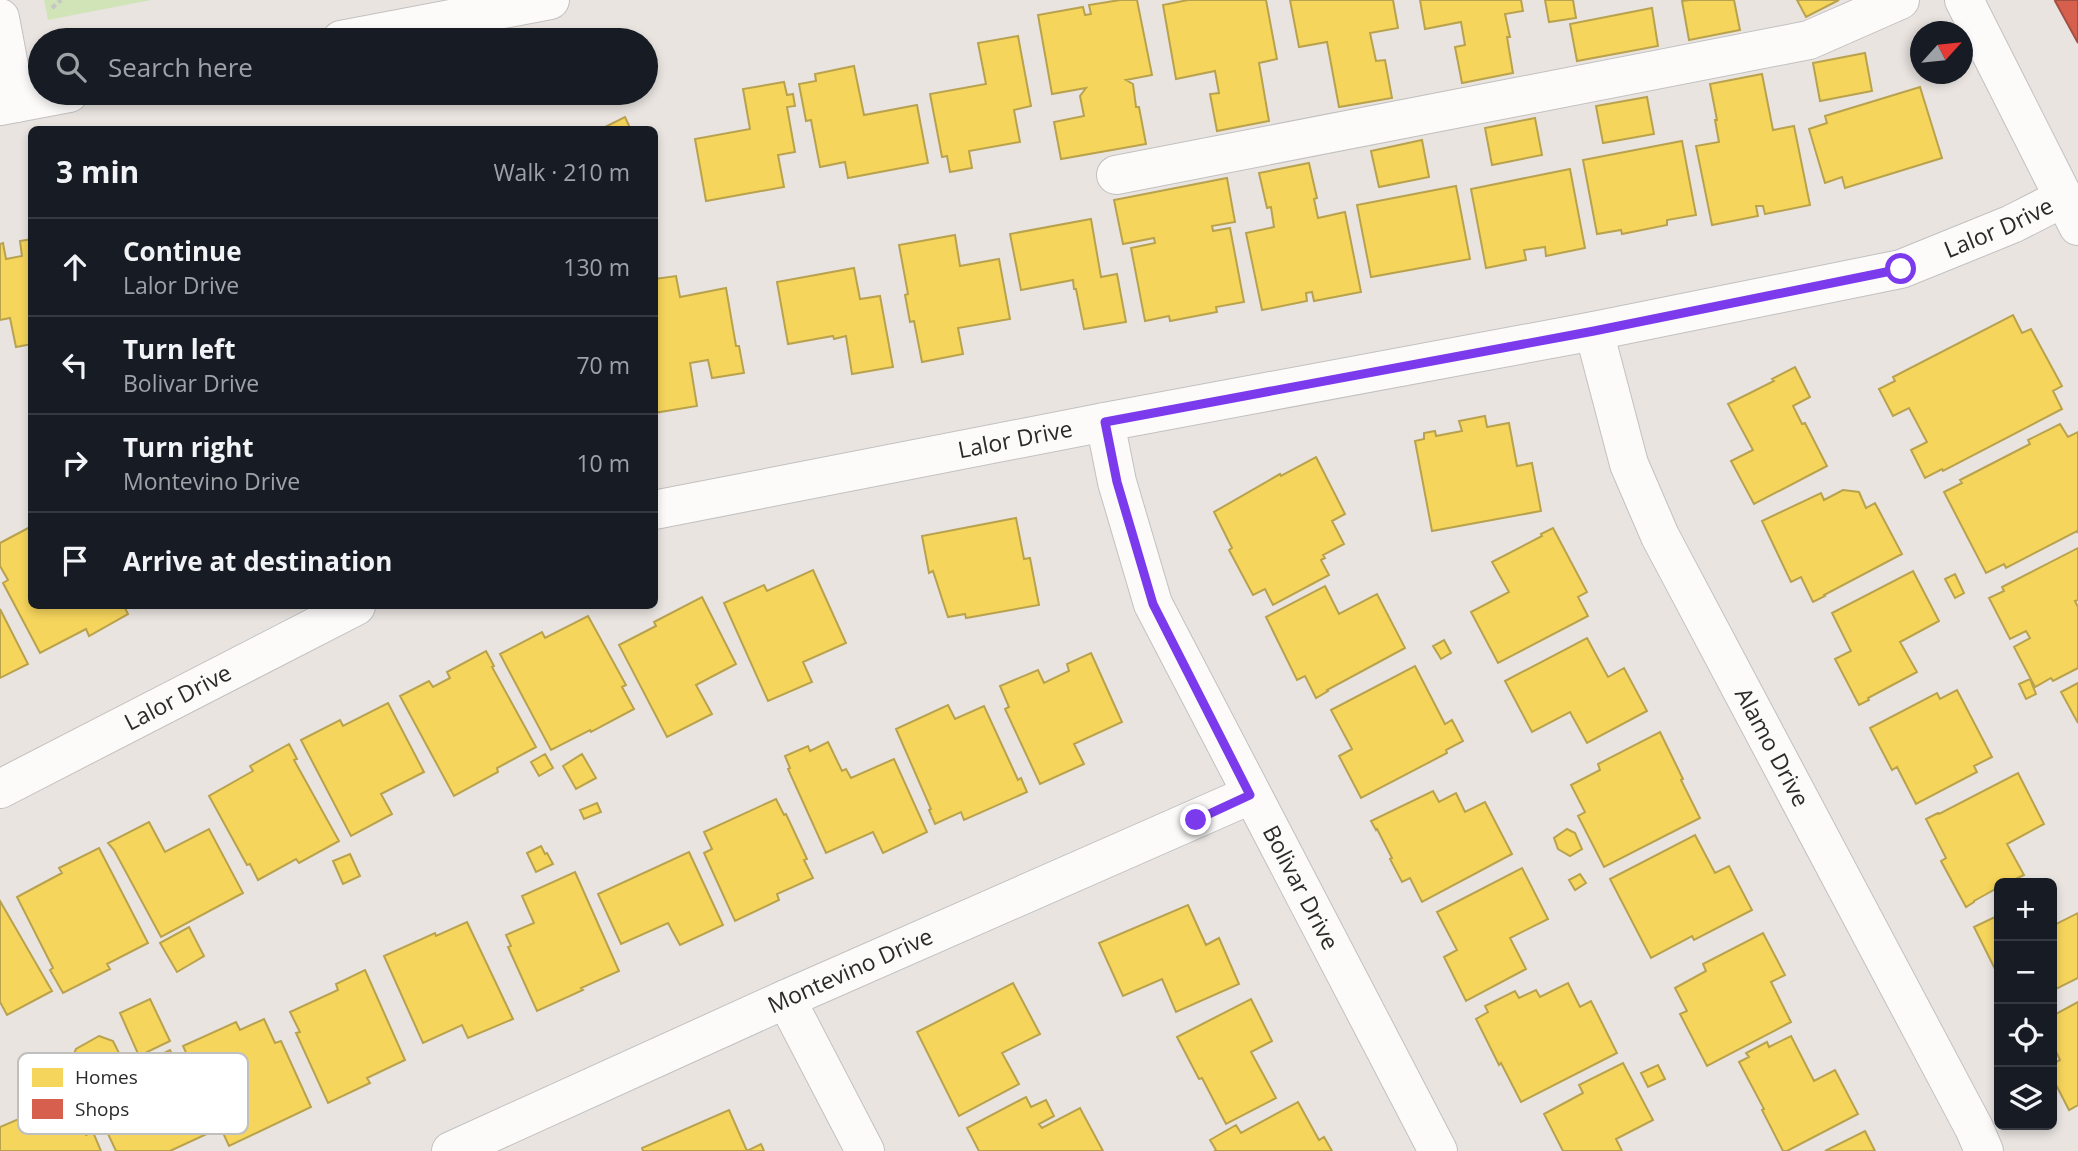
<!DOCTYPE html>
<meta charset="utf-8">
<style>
:root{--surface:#171b24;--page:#242831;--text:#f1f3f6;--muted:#9ea1a6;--line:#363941}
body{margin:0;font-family:"Open Sans",sans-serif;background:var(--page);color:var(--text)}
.controls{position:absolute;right:21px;bottom:21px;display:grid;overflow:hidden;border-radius:10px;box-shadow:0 4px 10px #0003}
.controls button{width:63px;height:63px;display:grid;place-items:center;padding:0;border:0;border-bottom:2px solid var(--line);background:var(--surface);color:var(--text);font:35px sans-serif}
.compass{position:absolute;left:1910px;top:21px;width:63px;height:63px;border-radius:50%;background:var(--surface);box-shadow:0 4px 10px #0003;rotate:63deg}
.stop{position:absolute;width:21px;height:21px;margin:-16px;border:5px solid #7c3aed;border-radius:50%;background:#fff}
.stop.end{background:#7c3aed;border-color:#fff;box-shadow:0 2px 7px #0008}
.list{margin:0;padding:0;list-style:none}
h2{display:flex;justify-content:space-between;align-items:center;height:91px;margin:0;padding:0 28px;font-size:30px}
h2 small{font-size:23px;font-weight:400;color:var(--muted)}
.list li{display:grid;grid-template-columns:46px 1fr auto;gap:21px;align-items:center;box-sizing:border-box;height:98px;padding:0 28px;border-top:2px solid var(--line)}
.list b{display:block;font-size:26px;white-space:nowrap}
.list p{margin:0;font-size:23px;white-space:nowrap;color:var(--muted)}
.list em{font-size:23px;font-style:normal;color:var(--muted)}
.icon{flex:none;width:38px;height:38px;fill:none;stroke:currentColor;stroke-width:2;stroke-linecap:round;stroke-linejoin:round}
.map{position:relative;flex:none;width:2078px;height:1151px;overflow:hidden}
.search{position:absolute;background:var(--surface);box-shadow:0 4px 10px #0003;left:28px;top:28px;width:630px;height:77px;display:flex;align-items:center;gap:18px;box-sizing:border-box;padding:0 24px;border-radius:38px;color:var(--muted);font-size:26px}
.panel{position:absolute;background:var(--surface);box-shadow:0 4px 10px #0003;left:28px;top:126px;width:630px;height:483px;border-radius:10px}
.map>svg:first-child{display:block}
.green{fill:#d0e4b8}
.homes{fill:#f6d55c;stroke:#b9a24d;stroke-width:2}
.shops{fill:#d6604d;stroke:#a25042;stroke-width:2}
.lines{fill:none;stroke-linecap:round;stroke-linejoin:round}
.minor-casing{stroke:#c2c1c1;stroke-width:40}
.path{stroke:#c6c6c5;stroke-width:4.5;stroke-dasharray:5 3.5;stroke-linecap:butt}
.minor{stroke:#fcfbfa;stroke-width:38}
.route{stroke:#7c3aed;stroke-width:9}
.labels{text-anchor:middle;stroke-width:7;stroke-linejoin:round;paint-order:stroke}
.street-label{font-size:23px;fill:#2a2a2a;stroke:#fff}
.key{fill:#fff;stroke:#bfbfbf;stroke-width:2}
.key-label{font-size:19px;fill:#2a2a2a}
</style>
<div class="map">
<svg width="2078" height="1151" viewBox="0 0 2078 1151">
<rect width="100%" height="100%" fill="#e9e4e0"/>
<!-- green -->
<path class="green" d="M 44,0 L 151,0 L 48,20 Z"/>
<!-- homes -->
<path class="homes" d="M 1120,0 L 1137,0 L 1152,75 L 1126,80 L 1133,84 L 1136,107 L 1139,107 L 1146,144 L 1061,159 L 1054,122 L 1084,116 L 1080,96 L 1086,88 L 1052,94 L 1038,15 L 1083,7 L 1085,15 L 1091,14 L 1089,5 Z
M 1188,0 L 1266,0 L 1277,59 L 1259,63 L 1269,121 L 1217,131 L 1210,94 L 1219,93 L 1215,71 L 1176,79 L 1163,5 Z
M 1290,0 L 1393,0 L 1398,28 L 1370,33 L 1376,61 L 1385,60 L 1392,98 L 1339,107 L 1327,42 L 1299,47 Z
M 1420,0 L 1521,0 L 1523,11 L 1505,14 L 1510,37 L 1507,37 L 1513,73 L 1462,83 L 1455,47 L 1465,45 L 1461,22 L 1425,29 Z
M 1545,0 L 1573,0 L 1576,18 L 1549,22 Z
M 1690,0 L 1734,0 L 1740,30 L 1689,40 L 1682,1 Z
M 1797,0 L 1839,0 L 1806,17 Z
M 1652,8 L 1658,46 L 1577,61 L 1570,24 Z
M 1018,36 L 1031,106 L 1014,110 L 1020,142 L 969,151 L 972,168 L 950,172 L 947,156 L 942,157 L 930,94 L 986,84 L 978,43 Z
M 1865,53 L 1872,91 L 1820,101 L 1813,63 Z
M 854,66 L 864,115 L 917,105 L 928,163 L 848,178 L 845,162 L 820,167 L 811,120 L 806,121 L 799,84 L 816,81 L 815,74 Z
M 1762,74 L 1773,130 L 1794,126 L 1810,205 L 1765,214 L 1763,206 L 1756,206 L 1758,216 L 1712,225 L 1696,146 L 1719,142 L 1715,120 L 1717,120 L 1710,84 Z
M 784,82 L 787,95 L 793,94 L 795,106 L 787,107 L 795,152 L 778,155 L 784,187 L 706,201 L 695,139 L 750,129 L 743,89 Z
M 1920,87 L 1942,158 L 1845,188 L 1842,177 L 1825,183 L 1809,129 L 1827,123 L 1825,116 Z
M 1647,97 L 1654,134 L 1603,143 L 1596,106 Z
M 625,117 L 631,130 L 599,130 Z
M 1535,118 L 1542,155 L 1492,165 L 1485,128 Z
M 1422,140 L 1429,177 L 1379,187 L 1371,151 Z
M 1682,141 L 1696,215 L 1667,220 L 1667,225 L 1622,234 L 1621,230 L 1597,234 L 1583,160 Z
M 1309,163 L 1317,198 L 1314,199 L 1318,218 L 1345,212 L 1361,292 L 1314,301 L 1312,292 L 1306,293 L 1307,301 L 1262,310 L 1246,233 L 1274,227 L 1271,207 L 1267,208 L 1259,173 Z
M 1570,169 L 1585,248 L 1546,256 L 1545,247 L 1524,250 L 1526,260 L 1486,268 L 1471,189 Z
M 1227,178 L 1235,222 L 1212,226 L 1213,231 L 1230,228 L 1244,302 L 1216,307 L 1217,312 L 1170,321 L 1169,316 L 1145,321 L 1131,248 L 1155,243 L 1154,238 L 1123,244 L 1114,200 Z
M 1456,186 L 1470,259 L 1371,277 L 1357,205 Z
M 1091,219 L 1101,277 L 1117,274 L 1126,322 L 1084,329 L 1076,289 L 1074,289 L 1073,280 L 1021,290 L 1010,234 Z
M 955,235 L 960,266 L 999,259 L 1010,319 L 958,328 L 963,354 L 922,362 L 914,321 L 910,322 L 905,295 L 908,294 L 899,245 Z
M 32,239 L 32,344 L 16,347 L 10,318 L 0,320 L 0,244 L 3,243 L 6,259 L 22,256 L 20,241 Z
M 854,268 L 860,299 L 880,296 L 893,367 L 852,374 L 846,336 L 834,339 L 833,336 L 788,344 L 777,282 Z
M 676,276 L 680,297 L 726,288 L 736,346 L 739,346 L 744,373 L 712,378 L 708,360 L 690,363 L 697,406 L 654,413 L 654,279 Z
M 2013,315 L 2022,333 L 2031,329 L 2062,386 L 2053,391 L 2062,409 L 1943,471 L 1942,469 L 1925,478 L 1911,450 L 1927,442 L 1909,408 L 1893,416 L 1879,389 L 1895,381 L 1893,377 Z
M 1795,367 L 1810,397 L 1793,406 L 1802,424 L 1805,423 L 1827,466 L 1754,504 L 1731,461 L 1753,450 L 1728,404 L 1774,381 L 1772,379 Z
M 1485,416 L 1487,427 L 1509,423 L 1517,466 L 1532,463 L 1541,511 L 1432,531 L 1415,441 L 1424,439 L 1424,433 L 1435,431 L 1436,436 L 1462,431 L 1459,421 Z
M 2060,424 L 2068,437 L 2078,432 L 2078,533 L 2077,531 L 2006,568 L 2004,564 L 1986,573 L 1944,492 L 1962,483 L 1960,480 L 2030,444 L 2028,440 Z
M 1316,457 L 1345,514 L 1332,521 L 1344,544 L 1323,555 L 1325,558 L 1321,560 L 1329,575 L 1273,605 L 1265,589 L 1253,595 L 1229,550 L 1232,548 L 1214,512 L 1280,474 L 1281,476 Z
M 1843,490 L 1859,492 L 1866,508 L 1875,503 L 1902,554 L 1824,595 L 1825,596 L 1813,602 L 1801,577 L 1791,582 L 1762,521 L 1821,493 L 1824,500 Z
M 1016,518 L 1024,559 L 1030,558 L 1039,605 L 966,618 L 965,614 L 948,617 L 933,571 L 929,573 L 922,536 Z
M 32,526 L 32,606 L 124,606 L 128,614 L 89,636 L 86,629 L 40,653 L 3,583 L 8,580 L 0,566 L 0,543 Z
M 1553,528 L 1587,592 L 1578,597 L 1588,616 L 1498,663 L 1471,612 L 1509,592 L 1492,562 L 1542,536 L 1541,534 Z
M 2078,548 L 2078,600 L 2075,601 L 2078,607 L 2078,668 L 2053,681 L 2051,678 L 2035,687 L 2014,647 L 2030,638 L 2026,631 L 2010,639 L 1989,598 L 2004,591 L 2002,587 Z
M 813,570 L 846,643 L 803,662 L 812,682 L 768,701 L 724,603 L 764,585 L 767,591 Z
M 1913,571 L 1939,621 L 1900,642 L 1917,672 L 1868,698 L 1869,700 L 1859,705 L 1835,659 L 1851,651 L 1832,613 Z
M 1955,574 L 1964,593 L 1955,598 L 1945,579 Z
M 1325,586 L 1339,614 L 1377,594 L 1405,648 L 1327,690 L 1328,691 L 1316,698 L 1305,676 L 1297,680 L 1266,617 Z
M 702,597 L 736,664 L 696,685 L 712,714 L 667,737 L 619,645 L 656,626 L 654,622 Z
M 0,609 L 28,664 L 0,678 Z
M 588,616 L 626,685 L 622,687 L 634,709 L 591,732 L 590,730 L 551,750 L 500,654 L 542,632 L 545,638 Z
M 1587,638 L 1608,677 L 1624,668 L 1647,711 L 1587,743 L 1570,712 L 1532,732 L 1505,681 Z
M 1444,640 L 1451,653 L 1441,659 L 1433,646 Z
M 486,651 L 494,666 L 492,667 L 536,747 L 497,768 L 498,772 L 454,796 L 400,696 L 429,681 L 433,687 L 450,678 L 447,672 Z
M 1091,653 L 1122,722 L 1074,744 L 1084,764 L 1040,784 L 1005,709 L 1009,707 L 1000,686 L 1038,670 L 1044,683 L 1069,671 L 1067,664 Z
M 1415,666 L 1445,724 L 1452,720 L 1463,741 L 1446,750 L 1447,753 L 1361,798 L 1339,756 L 1352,749 L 1331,710 Z
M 2030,679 L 2036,694 L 2026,699 L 2019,684 Z
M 2078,683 L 2078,723 L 2061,692 Z
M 1957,690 L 1992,757 L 1974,766 L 1977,772 L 1916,804 L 1897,767 L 1892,770 L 1870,728 L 1937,693 L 1940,699 Z
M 388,703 L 424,772 L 381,794 L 392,814 L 351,836 L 301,740 L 340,720 L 343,726 Z
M 948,705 L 955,719 L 984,706 L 1018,780 L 1021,778 L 1027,792 L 964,820 L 961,812 L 935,824 L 929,810 L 931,809 L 896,729 Z
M 1660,732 L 1683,779 L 1681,780 L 1700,818 L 1604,867 L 1578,816 L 1585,812 L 1571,785 L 1600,770 L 1598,764 Z
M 828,742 L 842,771 L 846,769 L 851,778 L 894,759 L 927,832 L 883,853 L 873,832 L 826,853 L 788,769 L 790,768 L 785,756 L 808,746 L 810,751 Z
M 289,744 L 297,759 L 294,760 L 339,841 L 299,863 L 296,859 L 258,880 L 250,864 L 247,865 L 209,796 L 253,771 L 250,766 Z
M 545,754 L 553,768 L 539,776 L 531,762 Z
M 582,754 L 596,778 L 576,789 L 563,766 Z
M 2018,773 L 2044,824 L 2007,844 L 2024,875 L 2007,883 L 1999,883 L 1999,887 L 1974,901 L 1974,902 L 1966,907 L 1941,861 L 1946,858 L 1926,819 L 1938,813 L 1939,814 Z
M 1433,791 L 1439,802 L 1456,793 L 1465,812 L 1485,802 L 1512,854 L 1422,902 L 1410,878 L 1402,882 L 1390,859 L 1392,858 L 1377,829 L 1376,830 L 1371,821 Z
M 776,799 L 784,815 L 786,814 L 807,859 L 804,860 L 813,878 L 777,894 L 779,900 L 735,921 L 704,853 L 712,849 L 704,832 Z
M 597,803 L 601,812 L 584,819 L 580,810 Z
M 149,822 L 165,852 L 209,829 L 243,893 L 161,937 L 114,850 L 108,843 Z
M 1567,829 L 1575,833 L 1582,849 L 1570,856 L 1558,849 L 1554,838 Z
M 1695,835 L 1715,873 L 1729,866 L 1752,910 L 1694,940 L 1692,936 L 1651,958 L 1610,879 Z
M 541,846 L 545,854 L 547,853 L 553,864 L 536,872 L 527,853 Z
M 99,848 L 148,943 L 107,964 L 110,969 L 63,993 L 50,970 L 53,968 L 17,897 L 62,873 L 59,868 Z
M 689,852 L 723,925 L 680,945 L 668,923 L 621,944 L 598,894 Z
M 350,854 L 360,876 L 343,884 L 333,861 Z
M 1522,868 L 1548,919 L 1510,938 L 1526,969 L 1466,1001 L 1444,957 L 1457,950 L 1437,912 Z
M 575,872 L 619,971 L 581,988 L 583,990 L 537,1011 L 508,947 L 511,946 L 506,935 L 534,923 L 522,896 Z
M 1580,874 L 1586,883 L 1575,890 L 1569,880 Z
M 0,901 L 52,991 L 7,1015 L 0,1002 Z
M 1188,905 L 1206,945 L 1219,938 L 1239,984 L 1176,1012 L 1162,979 L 1123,996 L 1099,943 Z
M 2078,913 L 2078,978 L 2052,991 L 2052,926 Z
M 1999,915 L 1999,969 L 1996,971 L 1974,927 Z
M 467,922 L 513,1019 L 468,1038 L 462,1025 L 423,1043 L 384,956 L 435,933 L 436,936 Z
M 189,927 L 204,956 L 177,972 L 160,943 Z
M 1763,933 L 1785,975 L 1771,982 L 1791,1022 L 1707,1066 L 1680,1014 L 1687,1011 L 1675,988 L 1706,971 L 1703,964 Z
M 365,970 L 405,1060 L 367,1078 L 370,1083 L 328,1103 L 296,1033 L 300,1032 L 290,1012 L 338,990 L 336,984 Z
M 1013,983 L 1040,1034 L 1002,1053 L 1019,1084 L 959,1116 L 917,1032 Z
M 1568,983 L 1580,1007 L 1591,1001 L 1617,1053 L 1521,1102 L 1501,1063 L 1499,1065 L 1476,1019 L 1488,1012 L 1485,1006 L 1515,991 L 1519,998 L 1536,990 L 1540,997 Z
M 150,999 L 170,1041 L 139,1056 L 120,1013 Z
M 1251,999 L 1272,1041 L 1251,1052 L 1276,1098 L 1226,1124 L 1202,1078 L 1199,1079 L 1177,1037 Z
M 2078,1002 L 2078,1105 L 2069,1110 L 2052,1077 L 2052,1064 L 2060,1060 L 2052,1043 L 2052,1016 Z
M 264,1019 L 275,1043 L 281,1041 L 311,1107 L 229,1146 L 183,1046 L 236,1022 L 240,1030 Z
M 99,1036 L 113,1041 L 119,1053 L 114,1066 L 95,1075 L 83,1074 L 73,1056 L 76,1049 Z
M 1791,1036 L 1814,1081 L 1835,1070 L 1858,1114 L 1787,1151 L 1783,1151 L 1762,1110 L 1764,1109 L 1739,1062 L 1749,1057 L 1746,1053 L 1767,1042 L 1769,1047 Z
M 170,1050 L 209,1133 L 170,1151 L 116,1151 L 86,1087 L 124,1069 L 125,1072 Z
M 1623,1063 L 1653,1120 L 1616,1139 L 1622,1151 L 1563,1151 L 1544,1114 L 1583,1093 L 1579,1085 Z
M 1658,1065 L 1665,1079 L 1648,1087 L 1641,1073 Z
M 1026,1097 L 1031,1107 L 1046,1100 L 1054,1116 L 1039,1124 L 1042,1128 L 1080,1108 L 1103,1151 L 979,1151 L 967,1128 Z
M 1298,1102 L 1319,1140 L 1324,1137 L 1332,1151 L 1214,1151 L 1216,1150 L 1210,1140 L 1236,1125 L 1241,1133 Z
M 74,1108 L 86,1135 L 93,1132 L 101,1151 L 0,1151 L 0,1127 L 42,1109 L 47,1120 Z
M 729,1110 L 747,1151 L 761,1144 L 764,1151 L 643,1151 L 642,1148 Z
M 1865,1131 L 1875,1151 L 1825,1151 Z"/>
<!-- shops -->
<path class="shops" d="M 2057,0 L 2078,0 L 2078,43 L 2055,1 Z"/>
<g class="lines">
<defs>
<g id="minor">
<path d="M 1964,0 L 2078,226"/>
<path d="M 0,18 L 16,103"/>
<path d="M 341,40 L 550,0"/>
<path d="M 0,106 L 69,93"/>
<path d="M 1116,175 L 1809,40 L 1900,0"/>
<path id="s1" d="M 1594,331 L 1629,464 L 1660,536 L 1974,1128 L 1984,1151"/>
<path id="s2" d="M 1105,422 L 1117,482 L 1153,604 L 1438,1151"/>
<path id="s3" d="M 654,510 L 1105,422 L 1594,331 L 1901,269 L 2012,224 L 2063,198"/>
<path id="s4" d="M 0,789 L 356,606"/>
<path d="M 786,999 L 865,1151"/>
<path id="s5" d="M 451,1151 L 786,999 L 1250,795"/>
</g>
</defs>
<!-- minor casing -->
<use href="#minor" class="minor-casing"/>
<!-- path -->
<path class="path" d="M 52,8 L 61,0"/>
<!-- minor -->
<use href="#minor" class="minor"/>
</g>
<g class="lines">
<!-- route -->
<path class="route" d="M 1196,820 L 1250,795 L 1153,604 L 1117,482 L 1105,422 L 1594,331 L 1901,269"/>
</g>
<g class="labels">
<!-- street labels -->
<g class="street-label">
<text dy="8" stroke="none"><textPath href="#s3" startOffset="1376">Lalor Drive</textPath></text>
<text dy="8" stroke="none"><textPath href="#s3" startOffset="368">Lalor Drive</textPath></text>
<text dy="8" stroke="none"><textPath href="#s4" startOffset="200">Lalor Drive</textPath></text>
<text dy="8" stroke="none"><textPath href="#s1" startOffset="455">Alamo Drive</textPath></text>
<text dy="8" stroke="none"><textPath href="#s2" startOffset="508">Bolivar Drive</textPath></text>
<text dy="8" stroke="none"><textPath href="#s5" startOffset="438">Montevino Drive</textPath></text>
</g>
</g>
<!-- legend -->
<rect x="18" y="1053" width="230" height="81" rx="10" class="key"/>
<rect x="32" y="1068" width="31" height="19" fill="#f6d55c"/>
<rect x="32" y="1099" width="31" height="20" fill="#d6604d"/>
<g class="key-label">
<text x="75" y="1084">Homes</text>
<text x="75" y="1116">Shops</text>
</g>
</svg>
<div class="controls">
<button>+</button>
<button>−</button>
<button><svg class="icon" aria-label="locate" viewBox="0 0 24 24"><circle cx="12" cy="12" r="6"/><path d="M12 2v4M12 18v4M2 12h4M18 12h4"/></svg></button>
<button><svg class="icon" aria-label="layers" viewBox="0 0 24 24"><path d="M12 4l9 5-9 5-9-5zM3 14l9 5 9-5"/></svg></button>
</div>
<svg class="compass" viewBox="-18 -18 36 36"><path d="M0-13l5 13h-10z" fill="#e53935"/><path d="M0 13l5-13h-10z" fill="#9ea1a6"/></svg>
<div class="stop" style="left:1901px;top:269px"></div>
<div class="stop end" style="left:1196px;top:820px"></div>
<div class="search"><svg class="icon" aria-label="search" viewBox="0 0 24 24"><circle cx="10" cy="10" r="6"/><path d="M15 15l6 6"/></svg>Search here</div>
<section class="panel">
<h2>3 min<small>Walk · 210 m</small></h2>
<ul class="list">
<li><svg class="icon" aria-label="ahead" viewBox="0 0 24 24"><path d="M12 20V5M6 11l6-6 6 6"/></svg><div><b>Continue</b><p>Lalor Drive</p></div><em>130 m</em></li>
<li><svg class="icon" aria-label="left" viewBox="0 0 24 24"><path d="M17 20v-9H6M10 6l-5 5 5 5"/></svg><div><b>Turn left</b><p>Bolivar Drive</p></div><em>70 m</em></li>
<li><svg class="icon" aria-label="right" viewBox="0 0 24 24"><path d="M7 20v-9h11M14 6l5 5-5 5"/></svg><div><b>Turn right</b><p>Montevino Drive</p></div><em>10 m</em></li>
<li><svg class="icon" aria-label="arrive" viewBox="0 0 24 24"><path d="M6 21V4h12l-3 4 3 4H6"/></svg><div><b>Arrive at destination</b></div></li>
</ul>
</section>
</div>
